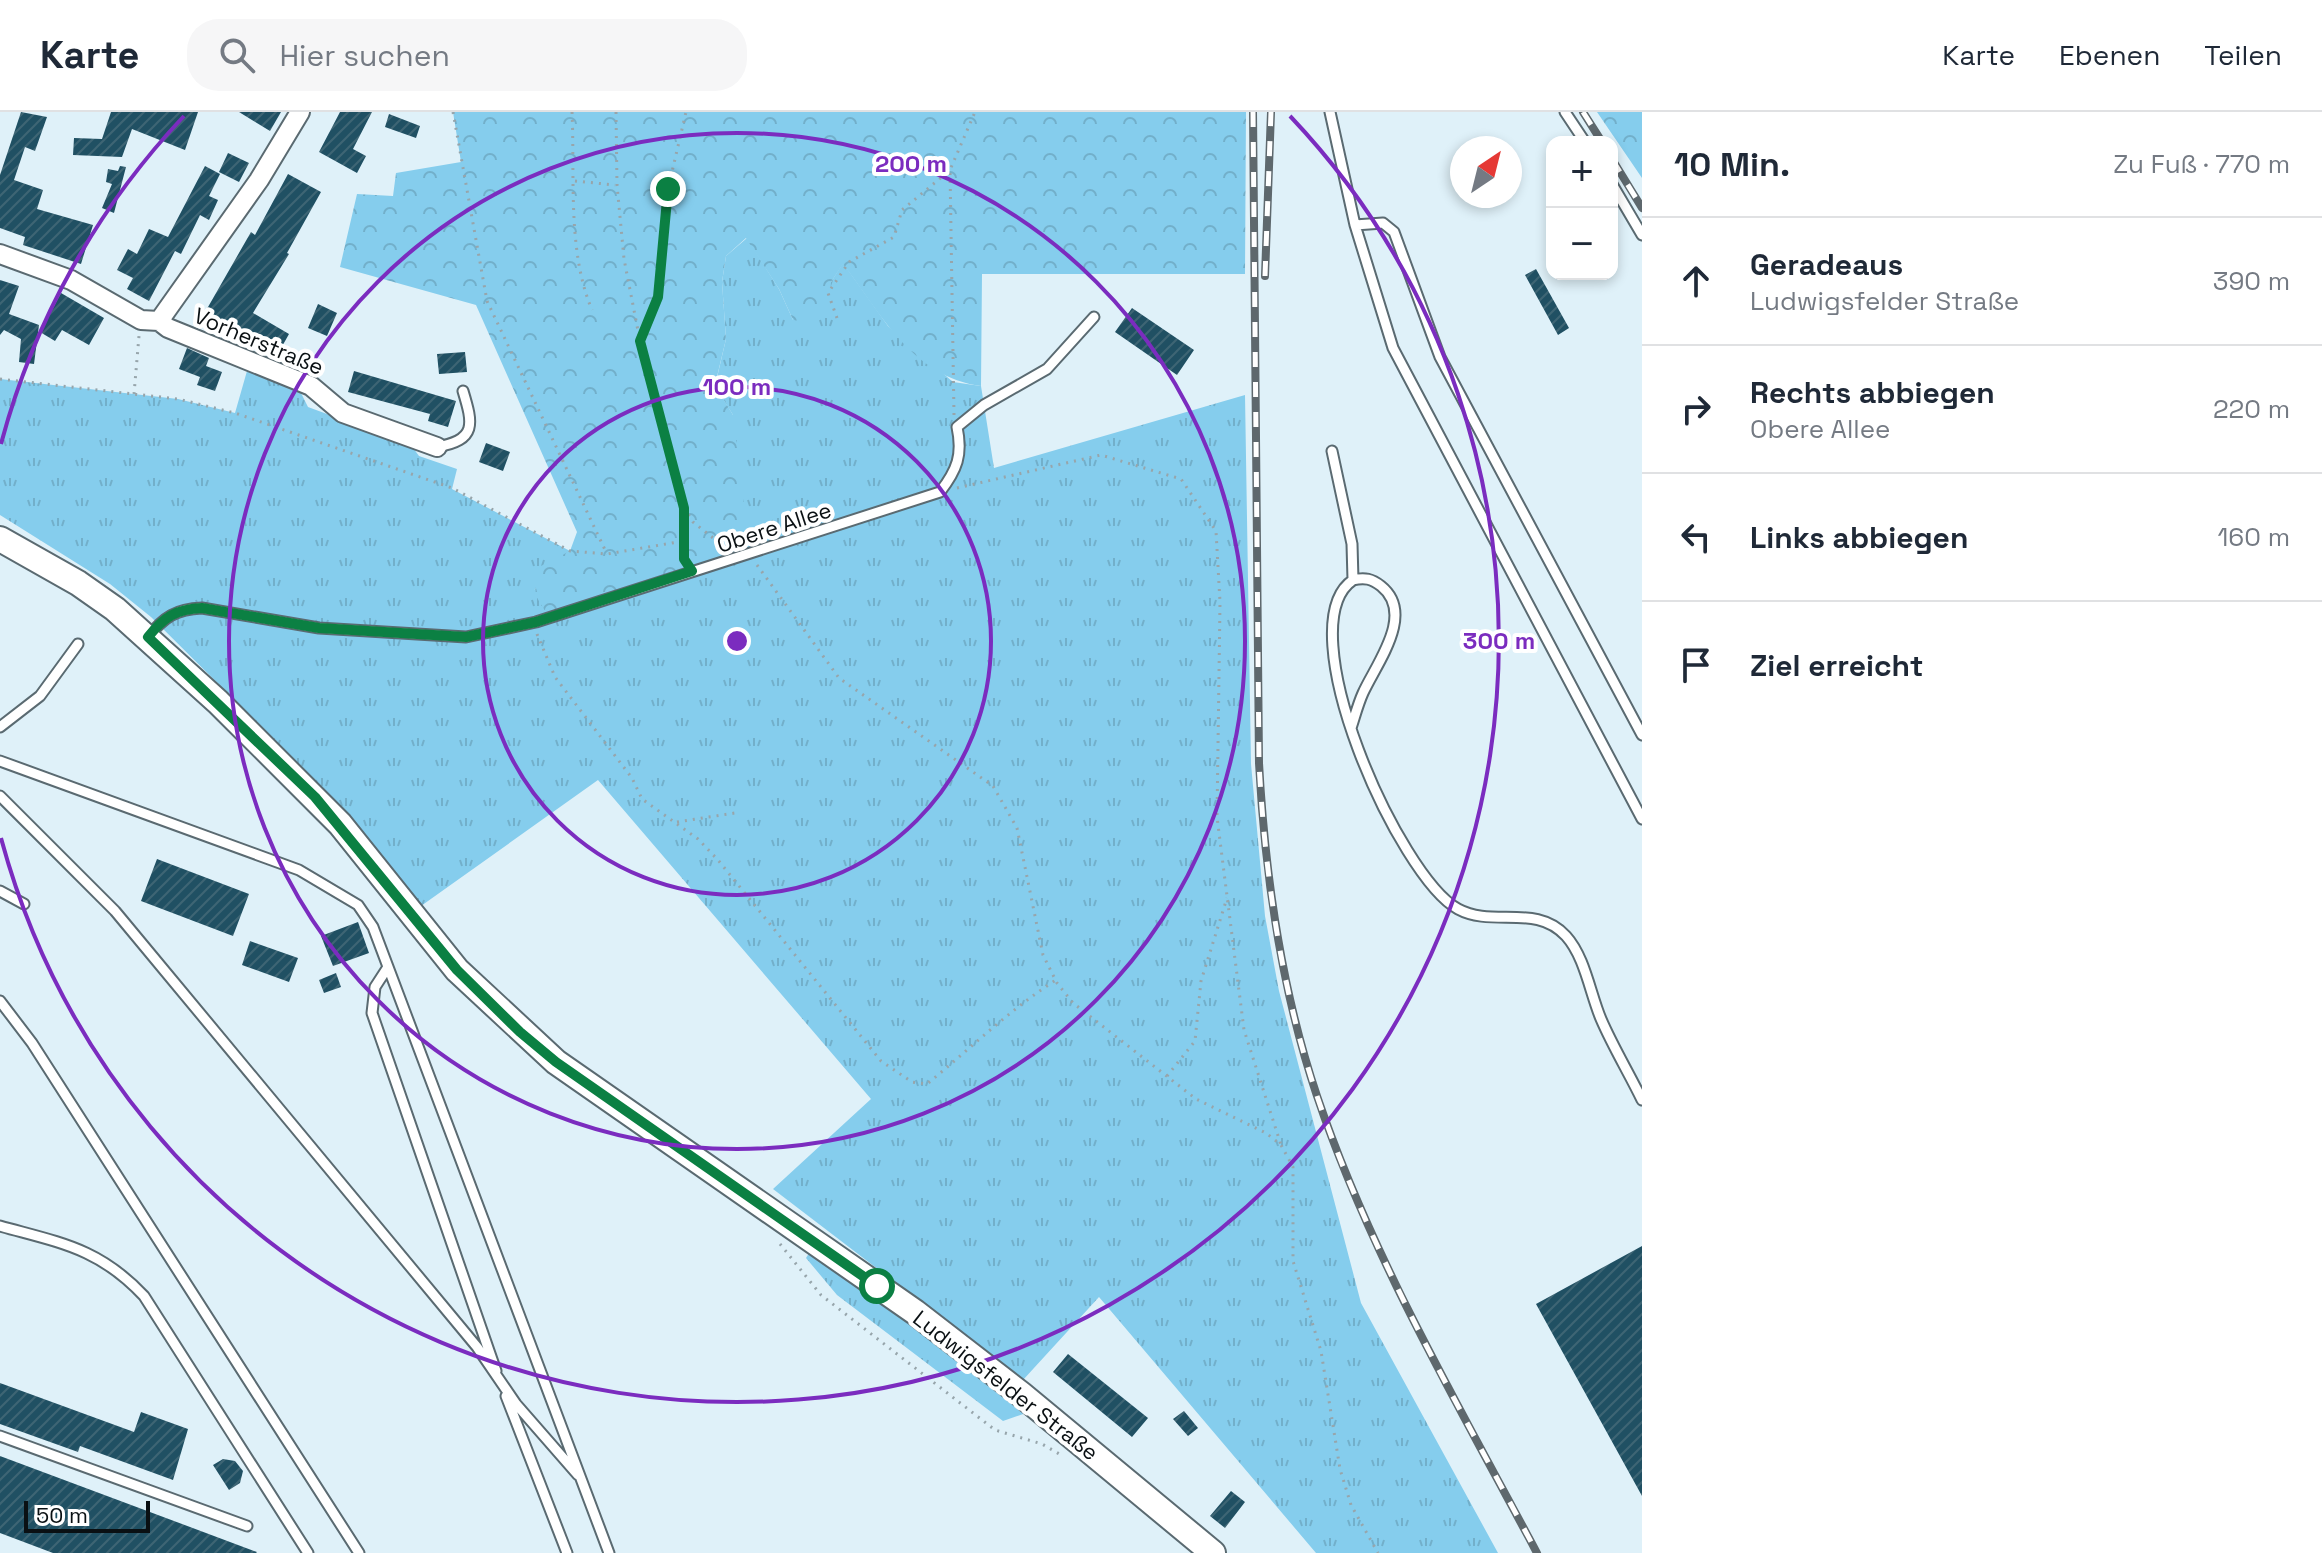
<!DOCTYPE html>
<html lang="de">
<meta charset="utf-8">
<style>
:root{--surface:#fff;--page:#f6f6f7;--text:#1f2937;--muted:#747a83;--line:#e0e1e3}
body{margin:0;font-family:"Space Grotesk",sans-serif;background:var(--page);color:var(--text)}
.controls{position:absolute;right:24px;top:24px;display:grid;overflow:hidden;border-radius:16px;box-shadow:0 4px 12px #0003}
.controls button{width:72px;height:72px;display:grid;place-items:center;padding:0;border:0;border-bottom:2px solid var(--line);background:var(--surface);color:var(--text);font:40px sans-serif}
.compass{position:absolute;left:1450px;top:24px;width:72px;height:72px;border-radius:50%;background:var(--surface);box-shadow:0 4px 12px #0003;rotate:35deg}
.scale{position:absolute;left:24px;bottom:20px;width:126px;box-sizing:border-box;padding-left:8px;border:4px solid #0a1013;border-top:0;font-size:22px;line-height:28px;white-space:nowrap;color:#0a1013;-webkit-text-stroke:6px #fff;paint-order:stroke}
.stop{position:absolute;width:24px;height:24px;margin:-18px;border:6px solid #0b8043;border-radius:50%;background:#fff}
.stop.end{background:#0b8043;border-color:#fff;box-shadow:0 2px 8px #0008}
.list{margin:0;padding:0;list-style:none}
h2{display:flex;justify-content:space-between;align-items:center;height:104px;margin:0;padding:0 32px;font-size:34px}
h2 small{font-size:26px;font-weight:400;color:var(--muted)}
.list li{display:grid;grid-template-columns:52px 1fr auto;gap:24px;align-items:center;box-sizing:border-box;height:128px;padding:0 32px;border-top:2px solid var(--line)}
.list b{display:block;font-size:30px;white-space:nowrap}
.list p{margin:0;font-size:26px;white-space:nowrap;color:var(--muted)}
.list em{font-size:26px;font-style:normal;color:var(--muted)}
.icon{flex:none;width:44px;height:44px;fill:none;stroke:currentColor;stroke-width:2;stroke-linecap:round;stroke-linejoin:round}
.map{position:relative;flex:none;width:1642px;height:1441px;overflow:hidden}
header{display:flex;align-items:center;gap:48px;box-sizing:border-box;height:112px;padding:0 40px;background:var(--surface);border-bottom:2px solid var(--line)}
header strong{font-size:38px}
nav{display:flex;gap:44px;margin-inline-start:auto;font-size:28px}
.search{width:560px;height:72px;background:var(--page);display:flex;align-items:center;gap:20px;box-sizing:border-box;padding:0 28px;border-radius:32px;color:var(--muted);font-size:30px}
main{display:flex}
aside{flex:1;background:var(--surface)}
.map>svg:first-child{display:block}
.grass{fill:url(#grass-tufts)}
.forest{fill:url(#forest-crowns)}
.building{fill:url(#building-hatch)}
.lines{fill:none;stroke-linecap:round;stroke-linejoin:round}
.service-casing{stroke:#5a6a71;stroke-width:13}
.minor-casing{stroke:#5a6a71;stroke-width:22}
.tertiary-casing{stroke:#5a6a71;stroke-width:28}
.path{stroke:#97a5ab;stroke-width:3;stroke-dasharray:2 6;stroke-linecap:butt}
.service{stroke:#fff;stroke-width:9}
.minor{stroke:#fff;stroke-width:18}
.tertiary{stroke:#fff;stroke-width:24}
.rail-casing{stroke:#5e686d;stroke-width:8}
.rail{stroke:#fff;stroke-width:5;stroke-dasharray:15;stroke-linecap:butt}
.route{stroke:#0b8043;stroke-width:10}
.ring{fill:none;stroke:#7b2cbf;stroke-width:4}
.labels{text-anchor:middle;stroke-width:8;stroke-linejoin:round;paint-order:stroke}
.street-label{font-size:22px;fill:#0a1013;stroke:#fff}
.centre{fill:#7b2cbf;stroke:#fff;stroke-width:4}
.ring-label{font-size:24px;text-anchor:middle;font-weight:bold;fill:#7b2cbf;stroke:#fff;stroke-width:8;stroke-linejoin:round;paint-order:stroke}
</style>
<header>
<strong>Karte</strong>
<div class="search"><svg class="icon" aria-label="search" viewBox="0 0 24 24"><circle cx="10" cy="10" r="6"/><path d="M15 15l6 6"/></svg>Hier suchen</div>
<nav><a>Karte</a><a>Ebenen</a><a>Teilen</a></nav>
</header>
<main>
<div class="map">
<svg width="1642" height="1441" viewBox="0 0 1642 1441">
<defs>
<pattern id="grass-tufts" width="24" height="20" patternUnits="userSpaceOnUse" patternTransform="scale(2)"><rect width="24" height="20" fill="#85cded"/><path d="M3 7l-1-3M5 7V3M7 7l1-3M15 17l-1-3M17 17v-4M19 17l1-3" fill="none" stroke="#72afca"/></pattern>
<pattern id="forest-crowns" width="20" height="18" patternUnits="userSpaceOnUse" patternTransform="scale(2)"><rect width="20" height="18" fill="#85cded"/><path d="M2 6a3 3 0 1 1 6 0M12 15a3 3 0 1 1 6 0" fill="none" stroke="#72afca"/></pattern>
<pattern id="building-hatch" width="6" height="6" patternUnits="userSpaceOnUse" patternTransform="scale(2)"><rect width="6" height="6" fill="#205063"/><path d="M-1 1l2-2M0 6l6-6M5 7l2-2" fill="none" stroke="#3e6574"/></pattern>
</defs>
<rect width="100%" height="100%" fill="#dff1f9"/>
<!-- grass -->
<path class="grass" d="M 747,126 L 779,177 L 793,208 L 831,170 L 843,151 L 888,214 L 953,270 L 981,274 L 994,356 L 1245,283 L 1251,652 L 1265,804 L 1279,879 L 1361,1191 L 1498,1441 L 1316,1441 L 1099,1185 L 1023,1268 L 773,1077 L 871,987 L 598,668 L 421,794 L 314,667 L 151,505 L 110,472 L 0,403 L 0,267 L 178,287 L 235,301 L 247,259 L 299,277 L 308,295 L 411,333 L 419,344 L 457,357 L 452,377 L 570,439 L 534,478 L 733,303 L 715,274 L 726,227 L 722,170 L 726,144 Z
M 811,1138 L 1032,1299 L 1003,1309 L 837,1183 L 806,1146 Z"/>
<!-- forest -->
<path class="forest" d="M 453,0 L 1246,0 L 1245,162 L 982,162 L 981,274 C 913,265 881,202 843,152 L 831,170 L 829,199 L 812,211 L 793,208 L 779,177 L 746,126 L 726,144 L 722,170 L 726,227 L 715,273 L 733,303 L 750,443 L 550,508 C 537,481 530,489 541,454 L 570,439 L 577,420 L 476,193 L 340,155 L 357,82 L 393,84 L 396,61 L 461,50 Z
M 1597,0 L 1642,0 L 1642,66 Z"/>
<!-- building -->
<path class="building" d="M 21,0 L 47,5 L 35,39 L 25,35 L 14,68 L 43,78 L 37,97 L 93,113 L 81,152 L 23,133 L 25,125 L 0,116 L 0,63 Z
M 111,0 L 198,0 L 185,38 L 132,17 L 122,45 L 73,43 L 74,26 L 102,27 Z
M 239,0 L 281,0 L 270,19 Z
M 340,0 L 372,0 L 353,37 L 366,44 L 357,61 L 319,40 Z
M 389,2 L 420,14 L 416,26 L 385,15 Z
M 228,41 L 249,51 L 239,70 L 219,60 Z
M 120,54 L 126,55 L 114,101 L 102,96 L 112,72 L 106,70 L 108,57 L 118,59 Z
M 205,54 L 220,62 L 209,84 L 218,88 L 209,108 L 200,103 L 181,142 L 175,139 L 149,189 L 127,177 L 133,166 L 117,158 L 128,137 L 137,142 L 149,117 L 168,125 Z
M 288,62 L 321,80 L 287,141 L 289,142 L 253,201 L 289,222 L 275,247 L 244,231 L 247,225 L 204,202 L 251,120 L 255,123 Z
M 1536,157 L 1569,216 L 1558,223 L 1525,163 Z
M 0,168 L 19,174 L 9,202 L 39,213 L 34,252 L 19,250 L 21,227 L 4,218 L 0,223 Z
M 61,181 L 104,206 L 89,233 L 62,218 L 55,229 L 40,220 Z
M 318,192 L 337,201 L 327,224 L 308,216 Z
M 1132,196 L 1194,238 L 1177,263 L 1115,220 Z
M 187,236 L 209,246 L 206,254 L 222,260 L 215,279 L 197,273 L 200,265 L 179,257 Z
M 465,240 L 467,260 L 439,262 L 437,242 Z
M 354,259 L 456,289 L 448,315 L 428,309 L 430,302 L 348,280 Z
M 486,331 L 510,340 L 503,359 L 479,350 Z
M 157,747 L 249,782 L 233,824 L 141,789 Z
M 358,810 L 369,841 L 333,854 L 321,824 Z
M 250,829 L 298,846 L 289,870 L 242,853 Z
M 336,861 L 341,875 L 324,881 L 319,868 Z
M 1642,1134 L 1642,1384 L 1536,1192 Z
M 1068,1242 L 1148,1306 L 1132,1325 L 1053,1260 Z
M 0,1271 L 134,1320 L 141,1300 L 188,1317 L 173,1368 L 80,1334 L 78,1340 L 0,1312 Z
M 1184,1299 L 1198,1316 L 1188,1324 L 1173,1307 Z
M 0,1344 L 257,1440 L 256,1441 L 53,1441 L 0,1421 Z
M 223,1347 L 235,1349 L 243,1359 L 240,1371 L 229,1378 L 213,1353 Z
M 1231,1379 L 1245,1390 L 1225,1416 L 1210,1404 Z"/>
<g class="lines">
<defs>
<path id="service" d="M 1330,0 L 1355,113 L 1393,236 L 1642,707
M 1565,0 L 1585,30
M 1612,72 L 1642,123
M 1355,113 L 1383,111 L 1394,120 L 1440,245 L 1642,623
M 437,335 C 477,328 473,312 463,279
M 1332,339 L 1352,432 L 1353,468 C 1286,513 1399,765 1458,797 C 1493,816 1536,791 1566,824 C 1585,845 1590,881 1601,907 C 1613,935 1629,961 1642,988
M 148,525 C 164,505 176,497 202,496 L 319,516 L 466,525 L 536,510 L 940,380 C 957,358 963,343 957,315 L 984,293 L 1047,257 L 1094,205
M 0,615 L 40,584 L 78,532
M 1351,616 C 1355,604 1358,592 1363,581 C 1376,552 1416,502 1381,474 C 1372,467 1365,465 1353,468
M 0,649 L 299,758 L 358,793 L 373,815 L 609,1441
M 0,684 L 115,799 L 477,1235 L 516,1292 L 578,1363
M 0,779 L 24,792
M 388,855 L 375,875 L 372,901 L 496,1259
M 0,889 L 32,931 L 359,1441
M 0,1114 C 61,1131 99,1136 144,1184 L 308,1441
M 506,1284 L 567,1441
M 0,1324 L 247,1414"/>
<path id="minor" d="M 300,0 L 259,68 L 159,209 L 168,216 L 311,274 L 343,301 L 437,335
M 0,142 L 71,168 L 141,208 L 159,209"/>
<path id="tertiary" d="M 0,427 L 78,471 L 115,497 L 218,590 L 340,712 L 457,858 L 556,950 L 915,1200 L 1021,1282 L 1213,1441"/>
</defs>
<!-- service casing -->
<use href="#service" class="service-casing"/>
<!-- minor casing -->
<use href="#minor" class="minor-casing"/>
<!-- tertiary casing -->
<use href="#tertiary" class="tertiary-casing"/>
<!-- path -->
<path class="path" d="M 453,0 L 487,189 L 607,442
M 572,0 C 575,64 567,139 592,198
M 616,0 L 617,73 L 624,147 L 640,229 L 684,396 L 686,449
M 575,69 L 615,73
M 837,206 L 828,181 L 849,150 L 894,125 L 902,98 L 949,59
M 640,229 L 658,185 L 668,77 L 686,0
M 0,267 L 178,287 L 235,301 L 452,376 L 570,439 L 607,442 L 684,429
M 134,282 L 139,224
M 954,303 L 950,58 L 975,0
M 957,376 L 1101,343 L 1181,367 L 1216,419 L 1220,490 L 1217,705 L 1244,918 L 1281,1033
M 684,396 L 693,410 L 727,437
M 757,453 L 839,566 L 993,674 L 1017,716 L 1043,843 L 1057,871 L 1073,891 L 1196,987 L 1266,1021 L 1281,1033 L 1293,1055 L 1293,1149 L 1321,1239 L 1340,1357 L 1351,1393 L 1378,1441
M 537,522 L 555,565 L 632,666 L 642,687 L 698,727 L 718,748 L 881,949 L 912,970 L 927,972 C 970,937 1009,898 1056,868
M 677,710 L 735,701
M 1167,964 L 1195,929 L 1201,869 L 1227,786
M 780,1132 L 821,1183 L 995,1318 L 1042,1332 L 1061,1343"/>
<!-- service -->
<use href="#service" class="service"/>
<!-- minor -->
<use href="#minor" class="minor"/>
<!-- tertiary -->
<use href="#tertiary" class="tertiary"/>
<defs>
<path id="rail" d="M 1253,0 L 1259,651 C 1265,763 1281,877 1317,984 C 1371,1144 1458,1292 1537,1441
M 1583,0 L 1602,30
M 1612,47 L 1642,96
M 1265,164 L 1271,0"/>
</defs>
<!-- rail casing -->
<use href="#rail" class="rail-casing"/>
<!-- rail -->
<use href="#rail" class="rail"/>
</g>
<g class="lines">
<!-- route -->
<path class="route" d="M 668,77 L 658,185 L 640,229 L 684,396 L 684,447 L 692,459 L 536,510 L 466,525 L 319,516 L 202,496 C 176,497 164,505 148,525 L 315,685 L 457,858 L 520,920 L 556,950 L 877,1174"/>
</g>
<!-- distance rings -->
<g class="ring">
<circle cx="737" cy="529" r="254"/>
<circle cx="737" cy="529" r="508"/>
<path d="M1 332A762 762 0 0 1 184 4M1290 4A762 762 0 1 1 1 726"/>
</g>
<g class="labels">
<!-- street labels -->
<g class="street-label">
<text transform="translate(259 229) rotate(23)" y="8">Vorherstraße</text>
<text transform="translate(774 415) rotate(-18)" y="8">Obere Allee</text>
<text transform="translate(1006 1273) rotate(38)" y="8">Ludwigsfelder Straße</text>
</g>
</g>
<circle cx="737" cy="529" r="12" class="centre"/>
<g class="ring-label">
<text x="911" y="60">200 m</text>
<text x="737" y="283">100 m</text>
<text x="1499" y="537">300 m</text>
</g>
</svg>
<div class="controls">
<button>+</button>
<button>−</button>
</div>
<svg class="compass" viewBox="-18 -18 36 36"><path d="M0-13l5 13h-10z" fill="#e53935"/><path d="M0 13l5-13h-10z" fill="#747a83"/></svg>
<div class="scale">50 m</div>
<div class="stop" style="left:877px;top:1174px"></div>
<div class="stop end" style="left:668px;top:77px"></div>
</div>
<aside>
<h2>10 Min.<small>Zu Fuß · 770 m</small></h2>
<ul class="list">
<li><svg class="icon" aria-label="ahead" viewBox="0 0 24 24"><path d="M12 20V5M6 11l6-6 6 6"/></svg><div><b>Geradeaus</b><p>Ludwigsfelder Straße</p></div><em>390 m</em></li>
<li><svg class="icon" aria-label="right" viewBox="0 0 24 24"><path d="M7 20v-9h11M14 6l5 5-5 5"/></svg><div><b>Rechts abbiegen</b><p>Obere Allee</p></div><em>220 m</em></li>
<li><svg class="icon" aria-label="left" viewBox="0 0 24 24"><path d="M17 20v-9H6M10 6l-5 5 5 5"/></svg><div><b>Links abbiegen</b></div><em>160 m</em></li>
<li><svg class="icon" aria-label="arrive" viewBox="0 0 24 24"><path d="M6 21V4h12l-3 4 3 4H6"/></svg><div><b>Ziel erreicht</b></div></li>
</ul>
</aside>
</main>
